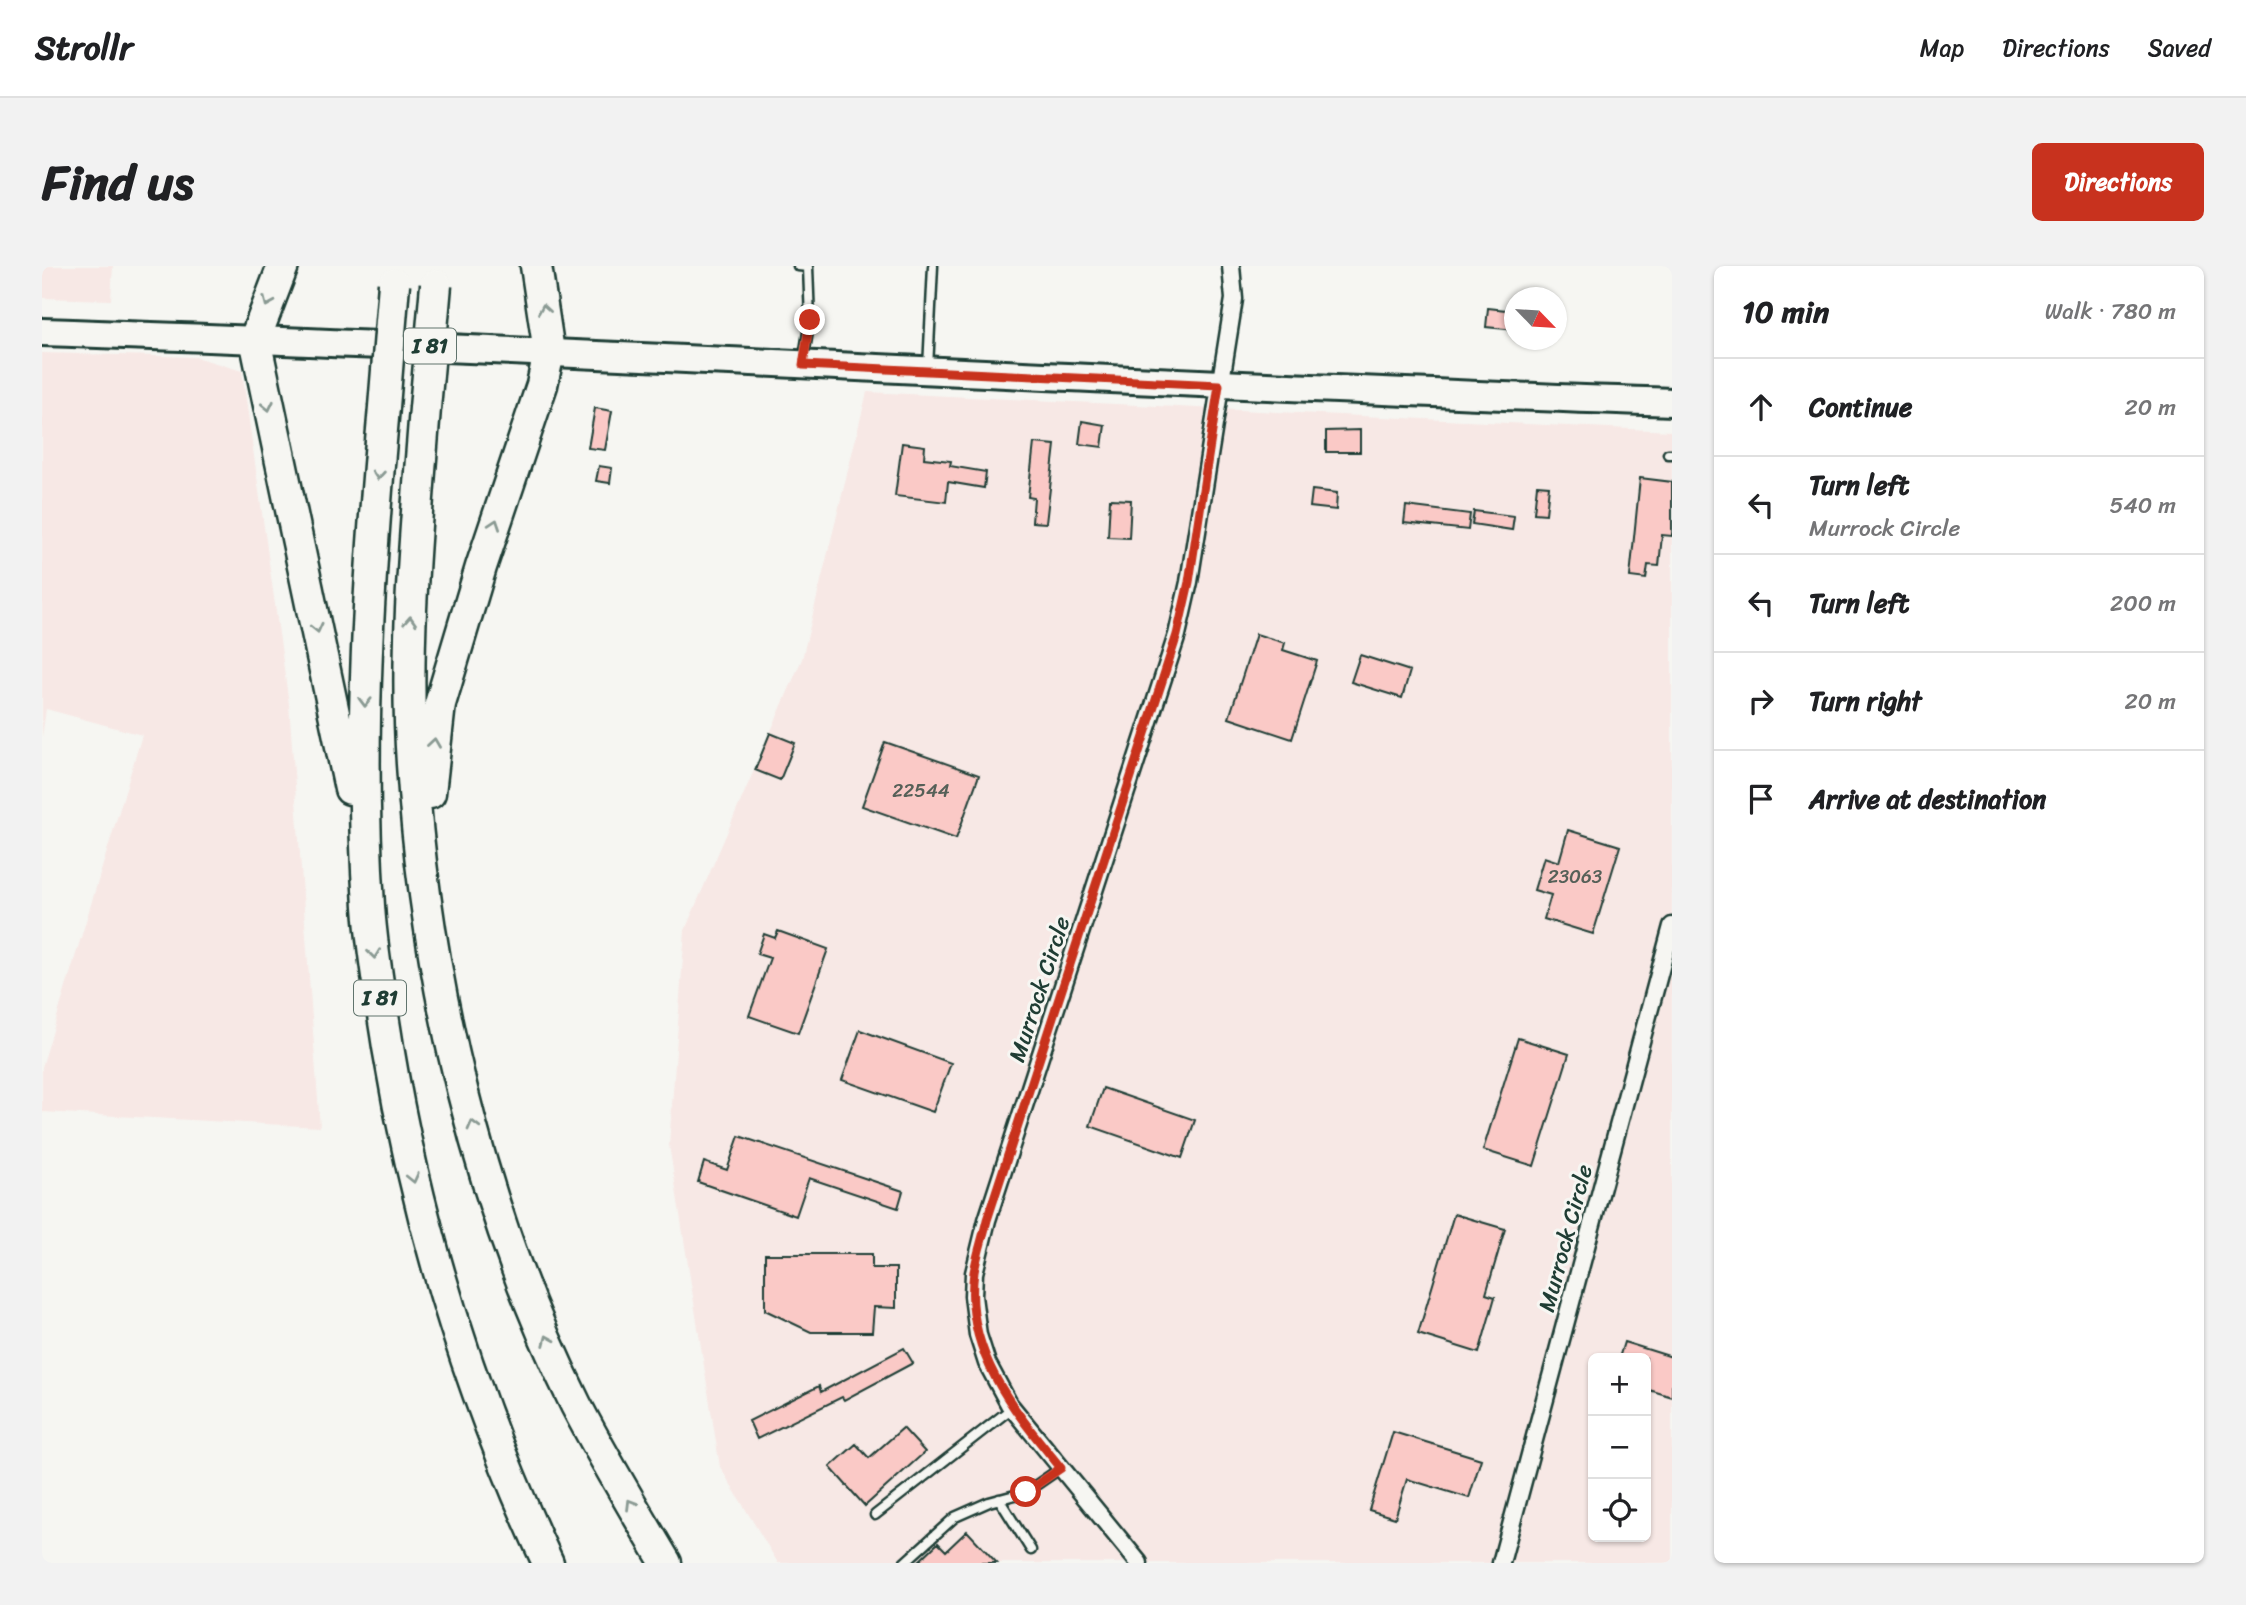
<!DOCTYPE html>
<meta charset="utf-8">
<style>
:root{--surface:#fff;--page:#f2f2f2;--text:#202124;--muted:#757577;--line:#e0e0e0;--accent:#c8321e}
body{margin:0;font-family:Sriracha,sans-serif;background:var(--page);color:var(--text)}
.controls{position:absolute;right:21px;bottom:21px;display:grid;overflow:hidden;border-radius:10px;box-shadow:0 2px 5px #0004}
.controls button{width:63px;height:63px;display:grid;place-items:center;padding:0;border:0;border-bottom:2px solid var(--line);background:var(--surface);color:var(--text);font:35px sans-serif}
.compass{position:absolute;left:1462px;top:21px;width:63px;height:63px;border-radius:50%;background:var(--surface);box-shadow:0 2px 5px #0004;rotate:115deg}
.stop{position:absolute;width:21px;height:21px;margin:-16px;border:5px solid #c8321e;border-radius:50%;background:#fff}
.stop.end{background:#c8321e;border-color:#fff;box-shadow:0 2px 7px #0008}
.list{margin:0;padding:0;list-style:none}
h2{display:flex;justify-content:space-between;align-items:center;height:91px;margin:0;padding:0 28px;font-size:30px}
h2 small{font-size:23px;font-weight:400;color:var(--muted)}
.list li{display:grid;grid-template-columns:46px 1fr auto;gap:21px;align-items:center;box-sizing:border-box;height:98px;padding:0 28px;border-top:2px solid var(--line)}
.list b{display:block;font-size:26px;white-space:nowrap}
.list p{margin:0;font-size:23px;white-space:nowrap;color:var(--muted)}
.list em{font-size:23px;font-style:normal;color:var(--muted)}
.icon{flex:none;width:38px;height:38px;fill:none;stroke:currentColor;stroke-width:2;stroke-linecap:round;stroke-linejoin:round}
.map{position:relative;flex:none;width:1630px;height:1297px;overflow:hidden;border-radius:10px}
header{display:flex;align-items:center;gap:42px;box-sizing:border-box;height:98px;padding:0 35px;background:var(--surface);border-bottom:2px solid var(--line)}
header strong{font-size:33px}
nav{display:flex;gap:38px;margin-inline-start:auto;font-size:24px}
.intro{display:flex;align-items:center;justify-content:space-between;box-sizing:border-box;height:168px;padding:0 42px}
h1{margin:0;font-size:49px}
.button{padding:18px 32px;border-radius:10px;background:var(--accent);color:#fff;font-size:24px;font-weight:700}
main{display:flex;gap:42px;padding:0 42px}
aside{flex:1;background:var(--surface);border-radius:10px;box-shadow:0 2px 5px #0004}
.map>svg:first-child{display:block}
.built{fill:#f7e8e5;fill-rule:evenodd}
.building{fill:#fac9c6;stroke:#1f3d34;stroke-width:2}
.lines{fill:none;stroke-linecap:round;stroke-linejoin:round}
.lane-casing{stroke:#1f3d34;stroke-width:13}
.street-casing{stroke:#1f3d34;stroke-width:21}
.primary-casing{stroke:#1f3d34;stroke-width:32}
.highway-casing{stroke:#1f3d34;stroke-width:35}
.lane{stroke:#f6f6f2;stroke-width:8}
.street{stroke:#f6f6f2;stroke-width:16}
.primary{stroke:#f6f6f2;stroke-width:26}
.highway{stroke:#f6f6f2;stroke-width:30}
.highway-bridge-casing{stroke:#1f3d34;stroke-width:35;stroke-linecap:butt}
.highway-bridge{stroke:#f6f6f2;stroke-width:30}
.oneway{stroke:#8a9a93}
.route{stroke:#c8321e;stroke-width:9}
.labels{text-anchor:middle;stroke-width:6;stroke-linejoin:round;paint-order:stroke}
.number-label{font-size:19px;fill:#566058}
.shield{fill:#f6f6f2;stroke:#60746d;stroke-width:2}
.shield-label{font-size:21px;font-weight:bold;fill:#1f3d34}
.street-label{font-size:23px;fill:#1f3d34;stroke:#f6f6f2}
</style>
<header>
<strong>Strollr</strong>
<nav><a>Map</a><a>Directions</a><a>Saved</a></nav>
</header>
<div class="intro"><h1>Find us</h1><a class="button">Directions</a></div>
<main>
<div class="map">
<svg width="1630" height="1297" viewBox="0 0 1630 1297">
<rect width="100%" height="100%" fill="#f6f6f2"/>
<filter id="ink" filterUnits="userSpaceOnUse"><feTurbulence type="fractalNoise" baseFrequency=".0143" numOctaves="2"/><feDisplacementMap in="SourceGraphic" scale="14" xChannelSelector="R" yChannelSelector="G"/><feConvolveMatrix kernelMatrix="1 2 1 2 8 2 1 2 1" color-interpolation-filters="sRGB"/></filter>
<g filter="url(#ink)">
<!-- built -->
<path class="built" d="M 0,0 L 71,0 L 69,34 L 0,32 Z
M 0,87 L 154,91 L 200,105 L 247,438 L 278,861 L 0,846 L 0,801 L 100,469 L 4,443 L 0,471 Z
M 825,126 L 1630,165 L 1630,1297 L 736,1297 L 678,1201 L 627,879 L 643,664 L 760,393 ZM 1551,1092 L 1604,1092 L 1604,1271 L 1551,1271 Z"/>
<!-- building -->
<path class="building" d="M 1446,42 L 1473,45 L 1473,64 L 1444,61 Z
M 553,142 L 570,145 L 563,184 L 546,182 Z
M 1040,155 L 1063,159 L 1060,181 L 1037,178 Z
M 1318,164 L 1318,186 L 1284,186 L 1284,165 Z
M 860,177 L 883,180 L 882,192 L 909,195 L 908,200 L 944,206 L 942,222 L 906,216 L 904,236 L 853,230 Z
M 992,177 L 1013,179 L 1004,257 L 990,256 L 992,232 L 986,231 Z
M 557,200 L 570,202 L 568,217 L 554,215 Z
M 1598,212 L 1630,216 L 1630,270 L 1620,269 L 1617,300 L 1606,299 L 1604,313 L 1588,311 Z
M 1495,219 L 1507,220 L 1504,248 L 1492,247 Z
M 1270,224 L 1295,227 L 1294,244 L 1268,241 Z
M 1068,233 L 1089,234 L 1087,272 L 1066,271 Z
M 1364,240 L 1428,248 L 1426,264 L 1362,257 Z
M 1432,245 L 1472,250 L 1470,264 L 1430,258 Z
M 1214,368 L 1243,377 L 1241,384 L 1275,395 L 1250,473 L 1187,452 Z
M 1318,389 L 1368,405 L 1360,432 L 1309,416 Z
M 728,467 L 753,477 L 738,514 L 713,504 Z
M 843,476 L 937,509 L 914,573 L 820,540 Z
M 1526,564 L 1578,580 L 1551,668 L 1502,653 L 1509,629 L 1492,624 L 1502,591 L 1517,596 Z
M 736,665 L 786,683 L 756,767 L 707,750 L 728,692 L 715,688 L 722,668 L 733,672 Z
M 818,764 L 909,797 L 891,846 L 800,814 Z
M 1476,772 L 1527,788 L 1492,900 L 1441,884 Z
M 1061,822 L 1153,854 L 1140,892 L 1048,860 Z
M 697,870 L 861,925 L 856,942 L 767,912 L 754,950 L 656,916 L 662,896 L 685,904 Z
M 1412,948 L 1463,963 L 1444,1028 L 1453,1031 L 1437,1087 L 1376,1068 Z
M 723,988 L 830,988 L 830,1002 L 854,1002 L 854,1042 L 832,1041 L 830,1066 L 769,1066 L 723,1044 Z
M 1582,1076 L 1630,1091 L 1630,1131 L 1604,1123 L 1604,1092 L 1577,1092 Z
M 862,1082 L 871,1097 L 802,1134 L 800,1131 L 715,1173 L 707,1155 L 777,1120 L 779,1126 Z
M 861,1162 L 883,1186 L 823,1240 L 788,1201 L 814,1178 L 827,1192 Z
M 1351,1166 L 1439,1193 L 1427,1232 L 1365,1213 L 1353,1252 L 1327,1244 Z
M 925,1265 L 955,1297 L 875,1297 L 896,1277 L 904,1285 Z"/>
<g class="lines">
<defs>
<path id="lane" d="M 756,0 L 766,1 L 768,54 L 761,96
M 886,102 L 891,0
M 1626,188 L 1630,188
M 957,1233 L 989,1284
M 833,1249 L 970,1142
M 862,1297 L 913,1251 L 947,1236 L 984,1226 L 1019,1202"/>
<path id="street" d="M 1097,1297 L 967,1138 L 945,1097 L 936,1069 L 931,1030 L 932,1007 L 945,954 L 1135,369 L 1147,316 L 1192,33 L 1189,0
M 1459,1297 L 1630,660"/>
<path id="primary" d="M 0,66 C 544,84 1086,118 1630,136"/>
<path id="highway" d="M 241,0 L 213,73 L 308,523
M 342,141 C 327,307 316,473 327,640 C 330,687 339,735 346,781 C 376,961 429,1132 506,1297
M 383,142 C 374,260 362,379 370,498 C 384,714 437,945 534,1139 C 562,1193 593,1245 624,1297
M 388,527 L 398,438 L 439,301 L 500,119 L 507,86 L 494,0"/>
</defs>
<!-- lane casing -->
<use href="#lane" class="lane-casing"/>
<!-- street casing -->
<use href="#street" class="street-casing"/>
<!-- primary casing -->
<use href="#primary" class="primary-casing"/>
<!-- highway casing -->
<use href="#highway" class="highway-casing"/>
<!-- lane -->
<use href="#lane" class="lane"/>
<!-- street -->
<use href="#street" class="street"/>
<!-- primary -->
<use href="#primary" class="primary"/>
<!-- highway -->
<use href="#highway" class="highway"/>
<defs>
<path id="highway-bridge" d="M 342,141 L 352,18
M 383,142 L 394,19"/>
</defs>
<!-- highway-bridge casing -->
<use href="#highway-bridge" class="highway-bridge-casing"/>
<!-- highway-bridge -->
<use href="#highway-bridge" class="highway-bridge"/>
</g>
<!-- one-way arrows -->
<defs><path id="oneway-chevron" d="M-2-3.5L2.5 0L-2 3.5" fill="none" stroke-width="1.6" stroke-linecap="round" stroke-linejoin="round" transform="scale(1.75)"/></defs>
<g class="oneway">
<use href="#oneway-chevron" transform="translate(226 36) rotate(113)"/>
<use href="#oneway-chevron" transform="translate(502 43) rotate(-99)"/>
<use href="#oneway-chevron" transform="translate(226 140) rotate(78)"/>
<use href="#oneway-chevron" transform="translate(336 209) rotate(95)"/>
<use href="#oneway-chevron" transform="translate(453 258) rotate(-71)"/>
<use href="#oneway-chevron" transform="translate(368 355) rotate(-87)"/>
<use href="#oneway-chevron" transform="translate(275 362) rotate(77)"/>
<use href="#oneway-chevron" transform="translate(323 436) rotate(91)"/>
<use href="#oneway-chevron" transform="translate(392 477) rotate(-82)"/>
<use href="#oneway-chevron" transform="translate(332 688) rotate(83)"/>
<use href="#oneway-chevron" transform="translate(431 859) rotate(-105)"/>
<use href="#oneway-chevron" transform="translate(371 912) rotate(77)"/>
<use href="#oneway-chevron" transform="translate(506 1074) rotate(-113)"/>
<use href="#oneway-chevron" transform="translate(589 1238) rotate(-121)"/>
</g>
</g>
<g class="lines" filter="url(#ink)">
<!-- route -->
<path class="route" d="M 768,54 L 761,99 L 1177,119 L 1147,316 L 1135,369 L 945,954 C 941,971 935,989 932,1006 C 921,1085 973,1146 1019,1202 L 984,1226"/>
</g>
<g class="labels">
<!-- number labels -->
<g class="number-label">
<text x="879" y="531">22544</text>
<text x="1533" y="617">23063</text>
</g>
<!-- shield labels -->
<g class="shield">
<rect x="362" y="62.5" width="52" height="35" rx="5"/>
<rect x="312" y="714.5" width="52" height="35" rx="5"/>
</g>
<g class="shield-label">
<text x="388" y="87">I 81</text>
<text x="338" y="739">I 81</text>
</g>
<!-- street labels -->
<g class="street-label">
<text transform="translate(997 723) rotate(-72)" y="8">Murrock Circle</text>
<text transform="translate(1523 972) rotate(-75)" y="8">Murrock Circle</text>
</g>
</g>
</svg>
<div class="controls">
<button>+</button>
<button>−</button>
<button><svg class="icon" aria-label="locate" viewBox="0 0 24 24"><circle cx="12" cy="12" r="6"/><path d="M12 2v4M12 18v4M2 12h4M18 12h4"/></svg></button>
</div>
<svg class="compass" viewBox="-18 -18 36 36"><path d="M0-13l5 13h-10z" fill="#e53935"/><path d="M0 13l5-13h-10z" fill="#757577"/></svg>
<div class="stop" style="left:984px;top:1226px"></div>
<div class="stop end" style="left:768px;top:54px"></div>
</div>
<aside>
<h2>10 min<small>Walk · 780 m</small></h2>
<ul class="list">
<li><svg class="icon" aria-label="ahead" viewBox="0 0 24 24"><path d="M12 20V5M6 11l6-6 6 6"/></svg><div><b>Continue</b></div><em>20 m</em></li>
<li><svg class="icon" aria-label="left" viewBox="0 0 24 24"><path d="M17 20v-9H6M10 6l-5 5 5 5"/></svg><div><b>Turn left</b><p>Murrock Circle</p></div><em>540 m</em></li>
<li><svg class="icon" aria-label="left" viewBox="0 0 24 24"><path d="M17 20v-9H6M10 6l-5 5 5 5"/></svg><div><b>Turn left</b></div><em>200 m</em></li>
<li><svg class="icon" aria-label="right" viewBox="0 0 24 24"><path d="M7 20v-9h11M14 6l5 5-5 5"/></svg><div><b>Turn right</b></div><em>20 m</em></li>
<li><svg class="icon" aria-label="arrive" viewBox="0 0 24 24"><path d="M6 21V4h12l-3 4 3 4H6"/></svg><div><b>Arrive at destination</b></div></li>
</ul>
</aside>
</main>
